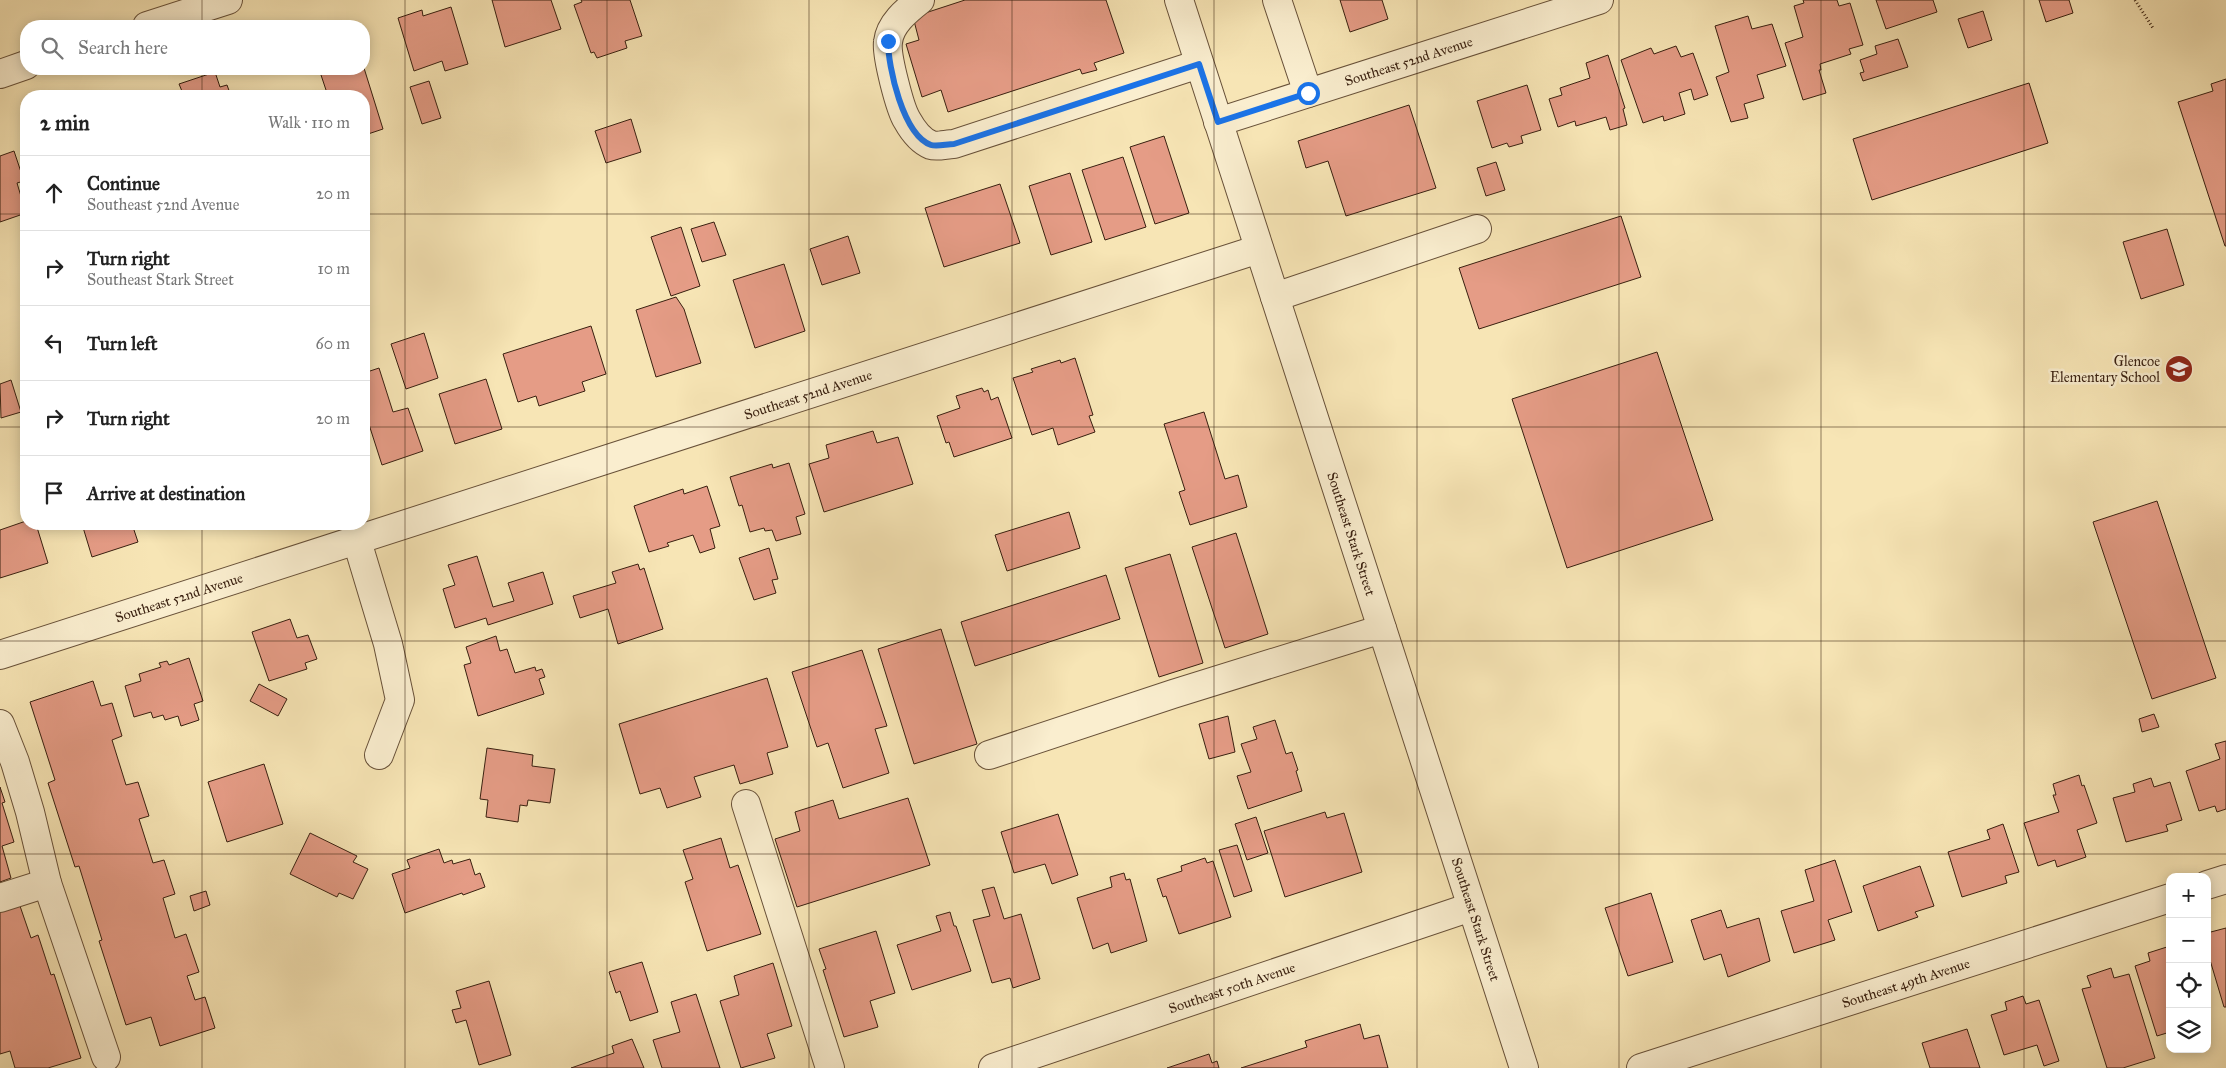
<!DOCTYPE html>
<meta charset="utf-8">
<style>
:root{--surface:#fff;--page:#f2f2f2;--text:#222;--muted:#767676;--line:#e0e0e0}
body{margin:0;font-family:"IM FELL Great Primer",serif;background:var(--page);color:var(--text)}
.controls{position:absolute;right:15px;bottom:15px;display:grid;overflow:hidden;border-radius:10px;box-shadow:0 2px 12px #0003}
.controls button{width:45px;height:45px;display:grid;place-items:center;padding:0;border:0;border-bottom:1px solid var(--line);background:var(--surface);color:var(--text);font:25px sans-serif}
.stop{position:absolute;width:15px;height:15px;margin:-11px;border:4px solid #1a73e8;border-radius:50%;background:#fff}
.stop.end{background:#1a73e8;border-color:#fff;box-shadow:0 1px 5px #0008}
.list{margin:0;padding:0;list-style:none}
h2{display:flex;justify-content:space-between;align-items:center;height:65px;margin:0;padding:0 20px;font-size:21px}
h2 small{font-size:16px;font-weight:400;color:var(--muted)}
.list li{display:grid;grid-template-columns:32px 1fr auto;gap:15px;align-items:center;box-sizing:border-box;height:75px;padding:0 20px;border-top:1px solid var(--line)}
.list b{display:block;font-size:19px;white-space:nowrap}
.list p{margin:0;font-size:16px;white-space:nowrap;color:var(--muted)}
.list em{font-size:16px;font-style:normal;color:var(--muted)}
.icon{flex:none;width:28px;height:28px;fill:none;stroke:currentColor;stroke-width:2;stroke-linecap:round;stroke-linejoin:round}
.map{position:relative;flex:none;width:2226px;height:1068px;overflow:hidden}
.search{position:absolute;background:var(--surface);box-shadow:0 2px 12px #0003;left:20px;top:20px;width:350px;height:55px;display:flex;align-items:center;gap:12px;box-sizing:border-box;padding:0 18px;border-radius:20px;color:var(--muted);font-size:19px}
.panel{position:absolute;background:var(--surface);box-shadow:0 2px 12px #0003;left:20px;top:90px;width:350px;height:440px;border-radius:20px}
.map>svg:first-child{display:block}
.building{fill:#e59c86;stroke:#392010}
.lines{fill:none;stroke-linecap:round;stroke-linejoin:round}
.minor-casing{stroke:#685139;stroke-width:30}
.path{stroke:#392010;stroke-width:3;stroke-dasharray:1 2.5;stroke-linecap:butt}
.minor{stroke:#faeecf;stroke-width:28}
.route{stroke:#1a73e8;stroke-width:6}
.grid{fill:none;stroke:#392010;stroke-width:1;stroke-opacity:0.55}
.labels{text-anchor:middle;stroke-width:5;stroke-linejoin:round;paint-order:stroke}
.street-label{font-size:14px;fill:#392010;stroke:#faeecf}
.poi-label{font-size:14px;fill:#392010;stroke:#faeecf;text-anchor:end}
</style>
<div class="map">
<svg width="2226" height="1068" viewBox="0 0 2226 1068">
<rect width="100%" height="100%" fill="#f7e5b5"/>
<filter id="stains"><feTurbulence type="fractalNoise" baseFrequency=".004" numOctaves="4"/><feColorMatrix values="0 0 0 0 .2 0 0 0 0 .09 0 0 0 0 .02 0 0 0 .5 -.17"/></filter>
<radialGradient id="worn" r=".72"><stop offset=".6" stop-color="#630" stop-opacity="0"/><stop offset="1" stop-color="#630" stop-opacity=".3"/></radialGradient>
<!-- building -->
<path class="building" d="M 492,0 L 551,0 L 561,29 L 505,47 Z
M 581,0 L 630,0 L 642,36 L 625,41 L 627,48 L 597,58 L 594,52 L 591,53 L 574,5 L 582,2 Z
M 965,0 L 1106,0 L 1124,53 L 1094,63 L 1097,70 L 1082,74 L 1080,69 L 948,112 L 941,90 L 922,97 L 906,44 L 919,40 L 913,17 Z
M 1340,0 L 1382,0 L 1388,19 L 1350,32 Z
M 1803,0 L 1837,0 L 1839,6 L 1850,3 L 1863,45 L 1849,49 L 1851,54 L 1820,64 L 1821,70 L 1819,70 L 1826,93 L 1803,100 L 1785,43 L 1803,37 L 1794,6 L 1804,3 Z
M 1876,0 L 1933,0 L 1937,12 L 1886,29 Z
M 2039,0 L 2069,0 L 2073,13 L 2046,22 Z
M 451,7 L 468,64 L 445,71 L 442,61 L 414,71 L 398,18 L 422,10 L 423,16 Z
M 1983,11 L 1992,40 L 1968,48 L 1958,19 Z
M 1748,16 L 1752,29 L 1772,24 L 1786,66 L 1757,75 L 1764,98 L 1744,104 L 1748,118 L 1731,122 L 1716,77 L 1729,72 L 1715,26 Z
M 1898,39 L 1908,67 L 1863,81 L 1860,73 L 1864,72 L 1860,60 L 1877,54 L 1875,46 Z
M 1676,46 L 1681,57 L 1693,53 L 1708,95 L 1694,100 L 1691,89 L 1679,93 L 1685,114 L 1664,121 L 1663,116 L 1643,123 L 1621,60 L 1651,48 L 1654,54 Z
M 1608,55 L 1625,108 L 1623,109 L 1627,125 L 1610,130 L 1606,117 L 1576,126 L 1575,121 L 1558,127 L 1549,99 L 1562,95 L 1560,88 L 1590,78 L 1586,63 Z
M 364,68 L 383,129 L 365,135 L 364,96 L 328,96 L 319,69 Z
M 215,72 L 220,87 L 227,85 L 231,96 L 184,96 L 179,84 Z
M 2226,79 L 2226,246 L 2225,246 L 2178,102 L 2213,91 L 2211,84 Z
M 429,81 L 441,118 L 422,124 L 410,87 Z
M 2029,83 L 2048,143 L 1872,200 L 1853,139 Z
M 1527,85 L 1541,130 L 1521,136 L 1523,143 L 1509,147 L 1507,143 L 1492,148 L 1477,101 Z
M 1409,105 L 1436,188 L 1346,216 L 1328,161 L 1306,168 L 1298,141 Z
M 631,119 L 641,152 L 606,163 L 595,131 Z
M 1164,136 L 1189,213 L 1155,224 L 1130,147 Z
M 14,151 L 24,181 L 17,183 L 26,213 L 0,222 L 0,156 Z
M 1123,157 L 1146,227 L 1105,240 L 1082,170 Z
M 1496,162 L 1505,190 L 1486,196 L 1477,168 Z
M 1070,173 L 1092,242 L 1051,255 L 1029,186 Z
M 1000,184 L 1020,243 L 944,267 L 925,208 Z
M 1621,216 L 1641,277 L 1479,329 L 1459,268 Z
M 714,222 L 726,255 L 702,262 L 691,229 Z
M 681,227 L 700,286 L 671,296 L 651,237 Z
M 2167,229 L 2184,285 L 2141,299 L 2123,242 Z
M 848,236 L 860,273 L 822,285 L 810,249 Z
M 784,264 L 805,331 L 755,348 L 733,280 Z
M 676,297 L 684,309 L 701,363 L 656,377 L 636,310 Z
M 591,326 L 606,374 L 582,382 L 585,391 L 539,406 L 536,396 L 518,402 L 503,354 Z
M 424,333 L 438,378 L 406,389 L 391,344 Z
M 1657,352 L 1713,520 L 1567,568 L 1512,399 Z
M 1075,358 L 1093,415 L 1089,416 L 1095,432 L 1058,445 L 1053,428 L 1032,435 L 1013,378 L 1033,372 L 1031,369 L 1060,360 L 1061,363 Z
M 379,368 L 393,412 L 408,408 L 423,451 L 382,465 L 364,409 L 364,373 Z
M 486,379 L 502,429 L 455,444 L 439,394 Z
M 11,380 L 21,412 L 1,418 L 0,384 Z
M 982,388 L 984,392 L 988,390 L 991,400 L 998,397 L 1012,438 L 954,457 L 949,442 L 946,443 L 937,416 L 960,408 L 956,396 Z
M 1204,412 L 1225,479 L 1238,475 L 1247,507 L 1190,525 L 1179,492 L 1185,490 L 1164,424 Z
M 873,431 L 877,443 L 898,437 L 913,484 L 824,512 L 809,464 L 829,458 L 826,445 Z
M 789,463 L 805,514 L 796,517 L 801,534 L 776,541 L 772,530 L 765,531 L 764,528 L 750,532 L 742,505 L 739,506 L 730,477 L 772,464 L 773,468 Z
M 707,486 L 720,526 L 710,529 L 715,548 L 700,553 L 693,535 L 667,543 L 669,546 L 649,552 L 634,506 L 683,489 L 684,494 Z
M 2157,501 L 2216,678 L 2152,699 L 2093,522 Z
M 1069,512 L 1080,548 L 1007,571 L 995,535 Z
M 26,521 L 26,524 L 36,524 L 48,563 L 0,578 L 0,530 Z
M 82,524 L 132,524 L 138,542 L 92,557 Z
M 1236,533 L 1268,634 L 1225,648 L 1192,547 Z
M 769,548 L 778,579 L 772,580 L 776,593 L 754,600 L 739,558 Z
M 1170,554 L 1203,663 L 1159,677 L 1125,568 Z
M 477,556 L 493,607 L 514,601 L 508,583 L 543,572 L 553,604 L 488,625 L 486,618 L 455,628 L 443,589 L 455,585 L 448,565 Z
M 638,564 L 640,570 L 644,568 L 663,629 L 618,644 L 608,609 L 580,618 L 573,596 L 616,583 L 612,572 Z
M 1106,575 L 1120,619 L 975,666 L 961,622 Z
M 290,619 L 297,638 L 308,635 L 317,659 L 305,663 L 307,669 L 269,681 L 252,632 Z
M 941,629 L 977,744 L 914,764 L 878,649 Z
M 496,636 L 500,651 L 507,649 L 515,673 L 535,667 L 536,671 L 542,669 L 545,677 L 539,679 L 544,694 L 478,716 L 464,665 L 471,663 L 466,647 Z
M 862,650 L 887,726 L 875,729 L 889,773 L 843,788 L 828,743 L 817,747 L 792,672 Z
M 189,658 L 203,701 L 194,704 L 199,720 L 181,726 L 178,716 L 165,720 L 163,715 L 153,718 L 151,712 L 134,717 L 125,686 L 141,681 L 139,674 L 161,667 L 159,663 L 167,661 L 169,665 Z
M 767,678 L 788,747 L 767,753 L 773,774 L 740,784 L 734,765 L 694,777 L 701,797 L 667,808 L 660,788 L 640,794 L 619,724 Z
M 93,681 L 101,706 L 112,703 L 122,736 L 112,740 L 126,785 L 138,782 L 149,816 L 139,819 L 153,863 L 164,860 L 175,894 L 163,898 L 175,938 L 186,934 L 199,972 L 187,976 L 195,1000 L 205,997 L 215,1028 L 160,1046 L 151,1017 L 126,1025 L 99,941 L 102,940 L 79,866 L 75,867 L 48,783 L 55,780 L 30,702 Z
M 259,684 L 287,699 L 278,716 L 250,701 Z
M 2154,714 L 2159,727 L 2142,732 L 2139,719 Z
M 1228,716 L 1235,752 L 1209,759 L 1199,724 Z
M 1275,720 L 1286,754 L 1292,752 L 1298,770 L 1296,771 L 1302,791 L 1248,809 L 1237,776 L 1251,772 L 1241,744 L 1257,739 L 1253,727 Z
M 2226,741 L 2226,809 L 2217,812 L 2215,806 L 2199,811 L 2186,771 L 2220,759 L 2215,744 Z
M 487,748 L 533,755 L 532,766 L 555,769 L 550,803 L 528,800 L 527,806 L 520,805 L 518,822 L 486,817 L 488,800 L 480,799 Z
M 264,764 L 283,824 L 227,842 L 208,782 Z
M 2079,775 L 2082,786 L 2084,785 L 2097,823 L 2077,830 L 2086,857 L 2057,867 L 2055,860 L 2038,866 L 2024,823 L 2059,812 L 2053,795 L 2056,795 L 2053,784 Z
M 2151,778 L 2154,787 L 2170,782 L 2182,820 L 2166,825 L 2168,831 L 2126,842 L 2113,798 L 2135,792 L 2133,784 Z
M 0,787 L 5,802 L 2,803 L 14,842 L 2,846 L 11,878 L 0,882 Z
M 908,798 L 930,865 L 797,907 L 775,839 L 800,831 L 795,812 L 833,800 L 839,819 Z
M 1325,812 L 1327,818 L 1344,813 L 1362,872 L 1285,897 L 1264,831 Z
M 1058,814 L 1078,875 L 1052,884 L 1045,864 L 1014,873 L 1001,832 Z
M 1256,817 L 1268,853 L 1247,860 L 1235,824 Z
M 2003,824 L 2019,872 L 2005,876 L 2007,883 L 1962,897 L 1948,852 L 1990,839 L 1987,830 Z
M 310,833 L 357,856 L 353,862 L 368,869 L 353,899 L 339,893 L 337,897 L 290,874 Z
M 721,838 L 730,868 L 738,865 L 761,934 L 707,951 L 685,882 L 693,879 L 683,850 Z
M 1237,845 L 1252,891 L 1234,897 L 1219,850 Z
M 439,849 L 444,863 L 452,860 L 453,864 L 470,859 L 475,875 L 480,873 L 485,887 L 463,895 L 462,893 L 405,913 L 392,874 L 410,868 L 407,860 Z
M 1205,858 L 1207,863 L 1213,861 L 1231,917 L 1179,934 L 1166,896 L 1163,897 L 1157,879 L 1182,871 L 1181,866 Z
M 1835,860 L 1852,912 L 1828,920 L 1835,940 L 1794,953 L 1781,911 L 1814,901 L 1805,870 Z
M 1920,866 L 1934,906 L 1915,912 L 1918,917 L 1878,931 L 1863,886 Z
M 1124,873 L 1126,880 L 1130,879 L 1147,941 L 1111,953 L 1108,943 L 1093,949 L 1077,898 L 1112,887 L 1110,877 Z
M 994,887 L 1004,919 L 1021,914 L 1040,979 L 1013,988 L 1010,978 L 992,983 L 973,920 L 990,916 L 982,890 Z
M 206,891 L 210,905 L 194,911 L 190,896 Z
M 1651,893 L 1673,962 L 1628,976 L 1605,908 Z
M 20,906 L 31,938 L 38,935 L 51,975 L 54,974 L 81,1058 L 48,1068 L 15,1068 L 10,1051 L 0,1054 L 0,912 Z
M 1721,910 L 1727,928 L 1759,918 L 1770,961 L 1728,977 L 1721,954 L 1704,960 L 1691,920 Z
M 950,912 L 954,926 L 956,926 L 971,971 L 912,990 L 897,945 L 941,931 L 936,916 Z
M 2226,928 L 2226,1007 L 2224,1007 L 2207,950 L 2207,933 Z
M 876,931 L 895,993 L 870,1001 L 878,1027 L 844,1037 L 823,970 L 826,969 L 819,949 Z
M 2170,946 L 2170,1032 L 2157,1036 L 2135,966 L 2150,961 L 2148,953 Z
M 642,962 L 658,1012 L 630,1021 L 620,991 L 616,993 L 609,972 Z
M 773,963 L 792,1026 L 767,1034 L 775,1058 L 741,1068 L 720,1001 L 739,995 L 734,976 Z
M 2111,968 L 2114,978 L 2129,974 L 2155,1058 L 2123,1068 L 2107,1068 L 2082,989 L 2091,987 L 2087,976 Z
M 489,981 L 511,1055 L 479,1065 L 466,1020 L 456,1023 L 452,1010 L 461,1008 L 456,991 Z
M 696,994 L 720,1068 L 662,1068 L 653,1040 L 680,1032 L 671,1002 Z
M 2023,996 L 2026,1004 L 2039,1000 L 2059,1061 L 2044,1066 L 2037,1045 L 2004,1055 L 1991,1015 L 2007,1010 L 2005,1002 Z
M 1360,1024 L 1364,1039 L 1379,1035 L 1388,1068 L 1241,1068 L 1307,1047 L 1305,1041 Z
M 1967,1029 L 1980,1068 L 1930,1068 L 1922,1043 Z
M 632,1039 L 644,1068 L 571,1068 L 614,1053 L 612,1046 Z
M 1209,1054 L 1212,1063 L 1217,1061 L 1219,1068 L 1167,1068 Z"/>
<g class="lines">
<defs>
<g id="minor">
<path d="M 920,0 C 906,11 890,24 888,42 C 886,55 900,109 907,120 C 912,129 921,141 931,145 C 937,147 947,144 954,144 L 1199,64"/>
<path id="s1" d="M 1179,0 L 1524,1068"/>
<path d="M 1277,0 L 1308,93"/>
<path d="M 147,26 L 228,0"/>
<path d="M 0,74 L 26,65"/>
<path id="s2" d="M 1218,122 L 1599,0"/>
<path d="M 1275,297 L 1477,229"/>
<path d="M 357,541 L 388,644 L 400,700 L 379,755"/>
<path id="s3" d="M 0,655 L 1259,249"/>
<path d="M 0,724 L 15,762 L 30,812 L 47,883 L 106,1057"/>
<path d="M 989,755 L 1173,694 L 1382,629"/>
<path d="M 746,804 L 830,1068"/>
<path d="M 2207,885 L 2226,879"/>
<path d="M 0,898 L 47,883"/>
<path id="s4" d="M 993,1068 L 1471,907"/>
<path id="s5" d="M 1641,1068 L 2170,898"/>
</g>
</defs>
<!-- minor casing -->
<use href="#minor" class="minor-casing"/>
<!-- path -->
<path class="path" d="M 2135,0 L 2153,28"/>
<!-- minor -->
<use href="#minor" class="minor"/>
</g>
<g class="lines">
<!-- route -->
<path class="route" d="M 888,41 C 888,67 903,135 931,145 C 937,147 947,144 954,144 L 1199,64 L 1218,122 L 1308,93"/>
</g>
<!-- grid -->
<path class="grid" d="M 202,0 L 202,26M 405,0 L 405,1068M 607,0 L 607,1068M 809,0 L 809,1068M 1012,0 L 1012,1068M 1214,0 L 1214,1068M 1417,0 L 1417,1068M 1619,0 L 1619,1068M 1821,0 L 1821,1068M 2024,0 L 2024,1068M 202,69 L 202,96M 0,214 L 26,214M 364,214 L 2226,214M 0,427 L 26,427M 364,427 L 2226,427M 202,524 L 202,1068M 0,641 L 2226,641M 0,854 L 2226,854"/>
<!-- icons -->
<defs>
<symbol id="school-disc" viewBox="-11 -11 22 22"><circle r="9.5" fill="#8f2418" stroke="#faeecf"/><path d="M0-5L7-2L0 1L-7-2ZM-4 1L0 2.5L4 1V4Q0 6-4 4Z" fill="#fff"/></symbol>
</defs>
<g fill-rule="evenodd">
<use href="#school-disc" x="2163" y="353" width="32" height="32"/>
</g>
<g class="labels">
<!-- street labels -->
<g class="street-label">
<text dy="5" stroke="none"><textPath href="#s2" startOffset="200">Southeast 52nd Avenue</textPath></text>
<text dy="5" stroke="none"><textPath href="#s3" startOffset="849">Southeast 52nd Avenue</textPath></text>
<text dy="5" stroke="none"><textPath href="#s1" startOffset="561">Southeast Stark Street</textPath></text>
<text dy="5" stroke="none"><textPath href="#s3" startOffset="188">Southeast 52nd Avenue</textPath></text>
<text dy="5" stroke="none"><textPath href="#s1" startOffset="966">Southeast Stark Street</textPath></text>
<text dy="5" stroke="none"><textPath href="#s5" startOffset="278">Southeast 49th Avenue</textPath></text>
<text dy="5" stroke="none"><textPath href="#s4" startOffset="252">Southeast 50th Avenue</textPath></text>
</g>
<!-- poi labels -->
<g class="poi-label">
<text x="2160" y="366">Glencoe<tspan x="2160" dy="16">Elementary School</tspan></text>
</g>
</g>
<rect width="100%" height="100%" filter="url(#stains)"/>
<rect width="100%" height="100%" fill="url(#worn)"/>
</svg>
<div class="controls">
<button>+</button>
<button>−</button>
<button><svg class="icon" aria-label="locate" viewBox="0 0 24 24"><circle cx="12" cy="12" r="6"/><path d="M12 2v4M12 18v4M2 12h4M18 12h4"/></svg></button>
<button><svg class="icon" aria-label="layers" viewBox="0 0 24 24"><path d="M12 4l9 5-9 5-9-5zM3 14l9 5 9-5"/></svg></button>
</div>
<div class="stop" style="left:1308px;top:93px"></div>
<div class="stop end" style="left:888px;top:41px"></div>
<div class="search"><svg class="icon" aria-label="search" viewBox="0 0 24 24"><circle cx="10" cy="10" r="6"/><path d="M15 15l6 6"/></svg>Search here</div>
<section class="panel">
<h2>2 min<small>Walk · 110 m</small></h2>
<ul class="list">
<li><svg class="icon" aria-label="ahead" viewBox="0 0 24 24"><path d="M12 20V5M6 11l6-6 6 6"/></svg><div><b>Continue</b><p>Southeast 52nd Avenue</p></div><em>20 m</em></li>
<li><svg class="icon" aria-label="right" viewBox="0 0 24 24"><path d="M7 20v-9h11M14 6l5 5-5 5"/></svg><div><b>Turn right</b><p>Southeast Stark Street</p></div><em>10 m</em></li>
<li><svg class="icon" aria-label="left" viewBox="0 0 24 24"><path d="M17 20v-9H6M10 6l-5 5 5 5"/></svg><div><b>Turn left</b></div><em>60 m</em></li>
<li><svg class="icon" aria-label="right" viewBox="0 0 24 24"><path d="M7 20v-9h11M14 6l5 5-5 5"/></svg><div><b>Turn right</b></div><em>20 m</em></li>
<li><svg class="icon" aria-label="arrive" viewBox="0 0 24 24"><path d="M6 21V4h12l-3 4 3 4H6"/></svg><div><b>Arrive at destination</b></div></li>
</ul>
</section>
</div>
